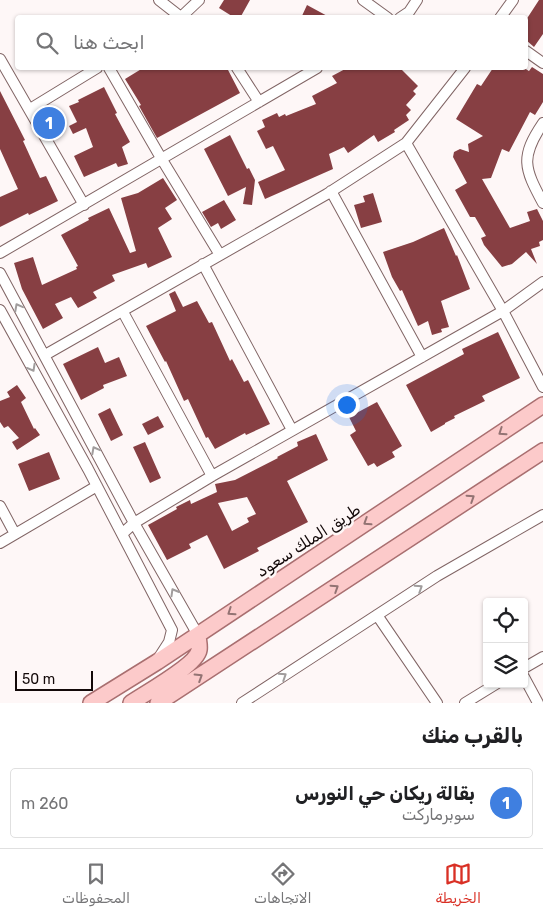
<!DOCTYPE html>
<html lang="ar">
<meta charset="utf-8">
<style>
:root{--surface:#fff;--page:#f6f6f6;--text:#202124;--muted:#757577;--line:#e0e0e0;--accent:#d93025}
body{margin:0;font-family:Rubik,"Noto Naskh Arabic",sans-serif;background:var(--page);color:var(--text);direction:rtl}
.controls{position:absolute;right:15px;bottom:15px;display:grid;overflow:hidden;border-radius:5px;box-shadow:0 1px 4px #0004}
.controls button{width:45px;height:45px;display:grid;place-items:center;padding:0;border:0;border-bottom:1px solid var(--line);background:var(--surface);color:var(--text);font:25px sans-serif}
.scale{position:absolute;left:15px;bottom:12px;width:78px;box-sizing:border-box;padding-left:5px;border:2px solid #130909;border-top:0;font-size:14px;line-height:18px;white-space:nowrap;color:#130909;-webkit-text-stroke:4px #fef7f7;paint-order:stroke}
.you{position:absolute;left:346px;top:404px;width:18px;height:18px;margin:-12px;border:4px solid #fff;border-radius:50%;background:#1a73e8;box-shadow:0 0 0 8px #1a73e833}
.badge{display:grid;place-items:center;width:32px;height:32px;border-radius:50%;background:var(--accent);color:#fff;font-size:16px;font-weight:700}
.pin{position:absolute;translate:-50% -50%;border:2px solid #fff;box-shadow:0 1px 5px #0006}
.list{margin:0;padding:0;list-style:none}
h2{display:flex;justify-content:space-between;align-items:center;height:65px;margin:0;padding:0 20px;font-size:21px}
h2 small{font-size:16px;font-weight:400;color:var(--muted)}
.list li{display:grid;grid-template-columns:32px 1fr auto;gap:15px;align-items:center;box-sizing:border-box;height:70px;margin:0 10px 10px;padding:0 10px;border:1px solid var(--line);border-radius:5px}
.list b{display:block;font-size:19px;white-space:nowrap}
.list p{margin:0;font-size:16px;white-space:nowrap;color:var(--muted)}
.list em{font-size:16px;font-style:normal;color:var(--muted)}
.icon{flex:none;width:28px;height:28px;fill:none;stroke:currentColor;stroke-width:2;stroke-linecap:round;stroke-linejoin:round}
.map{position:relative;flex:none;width:543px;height:703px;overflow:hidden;direction:ltr}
.search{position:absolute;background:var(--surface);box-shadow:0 1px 4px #0004;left:15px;right:15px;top:15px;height:55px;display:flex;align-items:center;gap:12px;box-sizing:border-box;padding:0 18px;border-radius:5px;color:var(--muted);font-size:19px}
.sheet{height:145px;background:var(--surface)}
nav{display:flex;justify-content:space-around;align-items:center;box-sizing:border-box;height:70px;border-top:1px solid var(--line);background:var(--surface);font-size:14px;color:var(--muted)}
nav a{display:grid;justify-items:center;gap:2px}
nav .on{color:var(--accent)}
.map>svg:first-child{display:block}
.building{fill:#873f43;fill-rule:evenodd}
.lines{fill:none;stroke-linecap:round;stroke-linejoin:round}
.minor-casing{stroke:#816565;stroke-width:12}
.primary-casing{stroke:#a96f70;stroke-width:18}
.minor{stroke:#fff;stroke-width:10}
.primary{stroke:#fccaca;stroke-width:15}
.oneway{stroke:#a19d9d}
.oneway2{stroke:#937373}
.labels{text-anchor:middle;stroke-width:5;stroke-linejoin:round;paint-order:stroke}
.street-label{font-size:16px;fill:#130909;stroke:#fef7f7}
</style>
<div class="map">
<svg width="543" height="703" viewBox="0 0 543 703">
<rect width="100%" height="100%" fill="#fef7f7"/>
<!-- building -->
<path class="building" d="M 224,0 L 250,0 L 240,18 L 235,18 L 219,8 Z
M 539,0 L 543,0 L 543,34 L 534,47 L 526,40 L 526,20 Z
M 307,5 L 331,18 L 301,18 Z
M 532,67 L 543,74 L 543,102 L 535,115 L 530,112 L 509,152 L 502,149 L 491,178 L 482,179 L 510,228 L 530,221 L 527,212 L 537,209 L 543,221 L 543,240 L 539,242 L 540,246 L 531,249 L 537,264 L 526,252 L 512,264 L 502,267 L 484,245 L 481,238 L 486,236 L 475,217 L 470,217 L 455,190 L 467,183 L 453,157 L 454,152 L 460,149 L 469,152 L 468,144 L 483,136 L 456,119 L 477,84 L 481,86 L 493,68 L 524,68 L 529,71 Z
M 143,68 L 227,68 L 240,93 L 157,138 L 139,106 L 141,105 L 125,79 Z
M 347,68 L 400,68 L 418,86 L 413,91 L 416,94 L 406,105 L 411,110 L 406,115 L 409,120 L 394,130 L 395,132 L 378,142 L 374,135 L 348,153 L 344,147 L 329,154 L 333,169 L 265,199 L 258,182 L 285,170 L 273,146 L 266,149 L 257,131 L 265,127 L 262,120 L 277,113 L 279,117 L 285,114 L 286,116 L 316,104 L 312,96 L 337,83 L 332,76 Z
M 104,87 L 117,113 L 115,114 L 130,142 L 122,147 L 128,164 L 118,167 L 116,163 L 84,177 L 74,156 L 93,147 L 86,128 L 73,134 L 69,126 L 77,122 L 69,106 L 79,102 L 78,100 Z
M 0,91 L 25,140 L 23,141 L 40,178 L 46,176 L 58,201 L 29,215 L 28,213 L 0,227 L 0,197 L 18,189 L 0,149 Z
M 230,135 L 247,169 L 249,168 L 255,180 L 252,205 L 243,204 L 246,187 L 228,196 L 204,149 Z
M 163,178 L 177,200 L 165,208 L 172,219 L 158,228 L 172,257 L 148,268 L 146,263 L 112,275 L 115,281 L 93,292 L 97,298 L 78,308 L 71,297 L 55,304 L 63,318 L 43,329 L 22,289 L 14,263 L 33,257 L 42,285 L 77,269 L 76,267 L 78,266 L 61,235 L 89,220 L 88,218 L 109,208 L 130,253 L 136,251 L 121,198 L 138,193 Z
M 373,193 L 382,222 L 361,228 L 354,205 L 365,202 L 363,196 Z
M 224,200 L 236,220 L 221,229 L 218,223 L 211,227 L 202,212 Z
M 444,228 L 456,256 L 457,255 L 470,289 L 441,301 L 449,327 L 441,329 L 442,332 L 432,335 L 428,321 L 418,326 L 402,290 L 400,291 L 392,277 L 383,252 L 413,242 Z
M 175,291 L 183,307 L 197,301 L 209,323 L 212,322 L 230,361 L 232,359 L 244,382 L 248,380 L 270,424 L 246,435 L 245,433 L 215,449 L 208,437 L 206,438 L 188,399 L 184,401 L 166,361 L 165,362 L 146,326 L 176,311 L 169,294 Z
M 498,332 L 520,378 L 482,396 L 485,401 L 454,416 L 455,418 L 445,423 L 445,424 L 431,432 L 406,385 L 464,354 L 462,349 Z
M 98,347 L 105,363 L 119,357 L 127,376 L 103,385 L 104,388 L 81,400 L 63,364 Z
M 17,385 L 26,398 L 21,402 L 34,429 L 35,428 L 40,435 L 17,450 L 12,442 L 19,438 L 8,426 L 4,428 L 0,422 L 0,401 L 10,397 L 7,392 Z
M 377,402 L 402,446 L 392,452 L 395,457 L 377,467 L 374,463 L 368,466 L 350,435 L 356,431 L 349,417 Z
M 110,408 L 123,435 L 111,441 L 98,414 Z
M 158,416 L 164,427 L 148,435 L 142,424 Z
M 316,434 L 328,460 L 287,481 L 308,522 L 257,548 L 259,551 L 224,569 L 207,535 L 189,544 L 191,548 L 167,560 L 148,525 L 177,509 L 176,507 L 190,500 L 191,504 L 217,492 L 215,484 L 235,480 L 278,458 L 277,457 L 298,446 L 297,442 ZM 247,497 L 256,514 L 247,518 L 249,522 L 232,531 L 218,503 Z
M 145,442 L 161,478 L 150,483 L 133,447 Z
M 49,452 L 60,479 L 29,491 L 18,464 Z"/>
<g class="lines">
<defs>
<path id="minor" d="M 159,0 L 182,18
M 363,0 L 388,18
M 180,18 L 199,0
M 400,18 L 409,12 L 417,0
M 500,18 L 513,0
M 526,51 L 543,63
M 0,59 L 84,205
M 109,68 L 161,158 L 220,255
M 237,68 L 259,102
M 30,109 L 97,68
M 543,123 C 520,157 524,168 543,203
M 406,143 L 503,311 L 543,387
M 331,191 L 422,357
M 0,253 L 317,68
M 203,264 L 292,430
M 0,273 L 134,523 L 198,635
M 0,310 L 88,469 L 172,630 L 169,642 L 158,659
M 123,312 L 212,476
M 45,355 L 327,194 L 406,143 L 465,68
M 0,506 L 15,534
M 122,534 L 134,523 L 212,476 L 503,311 L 543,282
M 0,543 L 97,486
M 377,615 L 437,703
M 524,668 L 543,657
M 524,677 L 538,703
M 242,703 L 437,576 L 543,515
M 465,703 L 496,684"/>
<path id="primary" d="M 91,703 L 157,662 L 543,405
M 131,703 C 144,694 197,665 199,650 C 200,646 198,639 198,635
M 158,703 L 543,451"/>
</defs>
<!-- minor casing -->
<use href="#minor" class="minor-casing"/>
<!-- primary casing -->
<use href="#primary" class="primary-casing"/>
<!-- minor -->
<use href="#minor" class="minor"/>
<!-- primary -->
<use href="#primary" class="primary"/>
</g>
<!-- one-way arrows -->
<defs><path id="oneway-chevron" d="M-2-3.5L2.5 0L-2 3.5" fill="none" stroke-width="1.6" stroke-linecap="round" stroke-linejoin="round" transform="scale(1.25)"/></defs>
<g class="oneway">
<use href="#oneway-chevron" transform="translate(18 307) rotate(-118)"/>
<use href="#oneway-chevron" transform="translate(32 368) rotate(61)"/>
<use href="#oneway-chevron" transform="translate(95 450) rotate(-118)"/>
<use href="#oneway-chevron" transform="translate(419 588) rotate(-33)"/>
<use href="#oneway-chevron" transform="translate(174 592) rotate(-120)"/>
<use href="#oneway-chevron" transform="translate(283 676) rotate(-33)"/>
</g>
<g class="oneway2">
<use href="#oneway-chevron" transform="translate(502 432) rotate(146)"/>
<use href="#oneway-chevron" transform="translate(471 498) rotate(-33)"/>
<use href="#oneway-chevron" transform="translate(367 522) rotate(147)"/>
<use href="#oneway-chevron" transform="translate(335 588) rotate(-33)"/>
<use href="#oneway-chevron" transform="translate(231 612) rotate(146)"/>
<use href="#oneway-chevron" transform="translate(199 677) rotate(-32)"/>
</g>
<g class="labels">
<!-- street labels -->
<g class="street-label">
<text transform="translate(308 540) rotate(-33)" y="6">طريق الملك سعود</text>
</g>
</g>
</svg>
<div class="controls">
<button><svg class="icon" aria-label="locate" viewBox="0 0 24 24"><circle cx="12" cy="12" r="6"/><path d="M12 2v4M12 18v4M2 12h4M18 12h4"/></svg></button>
<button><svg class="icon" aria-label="layers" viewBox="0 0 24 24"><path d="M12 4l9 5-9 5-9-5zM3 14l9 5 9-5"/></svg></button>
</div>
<div class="scale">50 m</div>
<div class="you"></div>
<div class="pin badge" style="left:49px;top:123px;background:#3f7fe0">1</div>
<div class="search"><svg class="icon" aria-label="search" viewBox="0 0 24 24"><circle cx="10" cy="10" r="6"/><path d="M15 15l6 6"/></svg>ابحث هنا</div>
</div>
<section class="sheet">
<h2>بالقرب منك<small></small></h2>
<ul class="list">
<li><span class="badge" style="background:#3f7fe0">1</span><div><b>بقالة ريكان حي النورس</b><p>سوبرماركت</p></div><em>260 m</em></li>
</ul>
</section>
<nav>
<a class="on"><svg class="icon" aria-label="map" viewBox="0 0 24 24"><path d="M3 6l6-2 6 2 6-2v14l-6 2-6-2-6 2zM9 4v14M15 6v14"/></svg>الخريطة</a>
<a><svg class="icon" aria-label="directions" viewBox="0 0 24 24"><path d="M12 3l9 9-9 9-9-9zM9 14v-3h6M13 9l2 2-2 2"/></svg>الاتجاهات</a>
<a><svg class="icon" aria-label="saved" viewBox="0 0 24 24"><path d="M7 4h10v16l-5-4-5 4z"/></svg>المحفوظات</a>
</nav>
